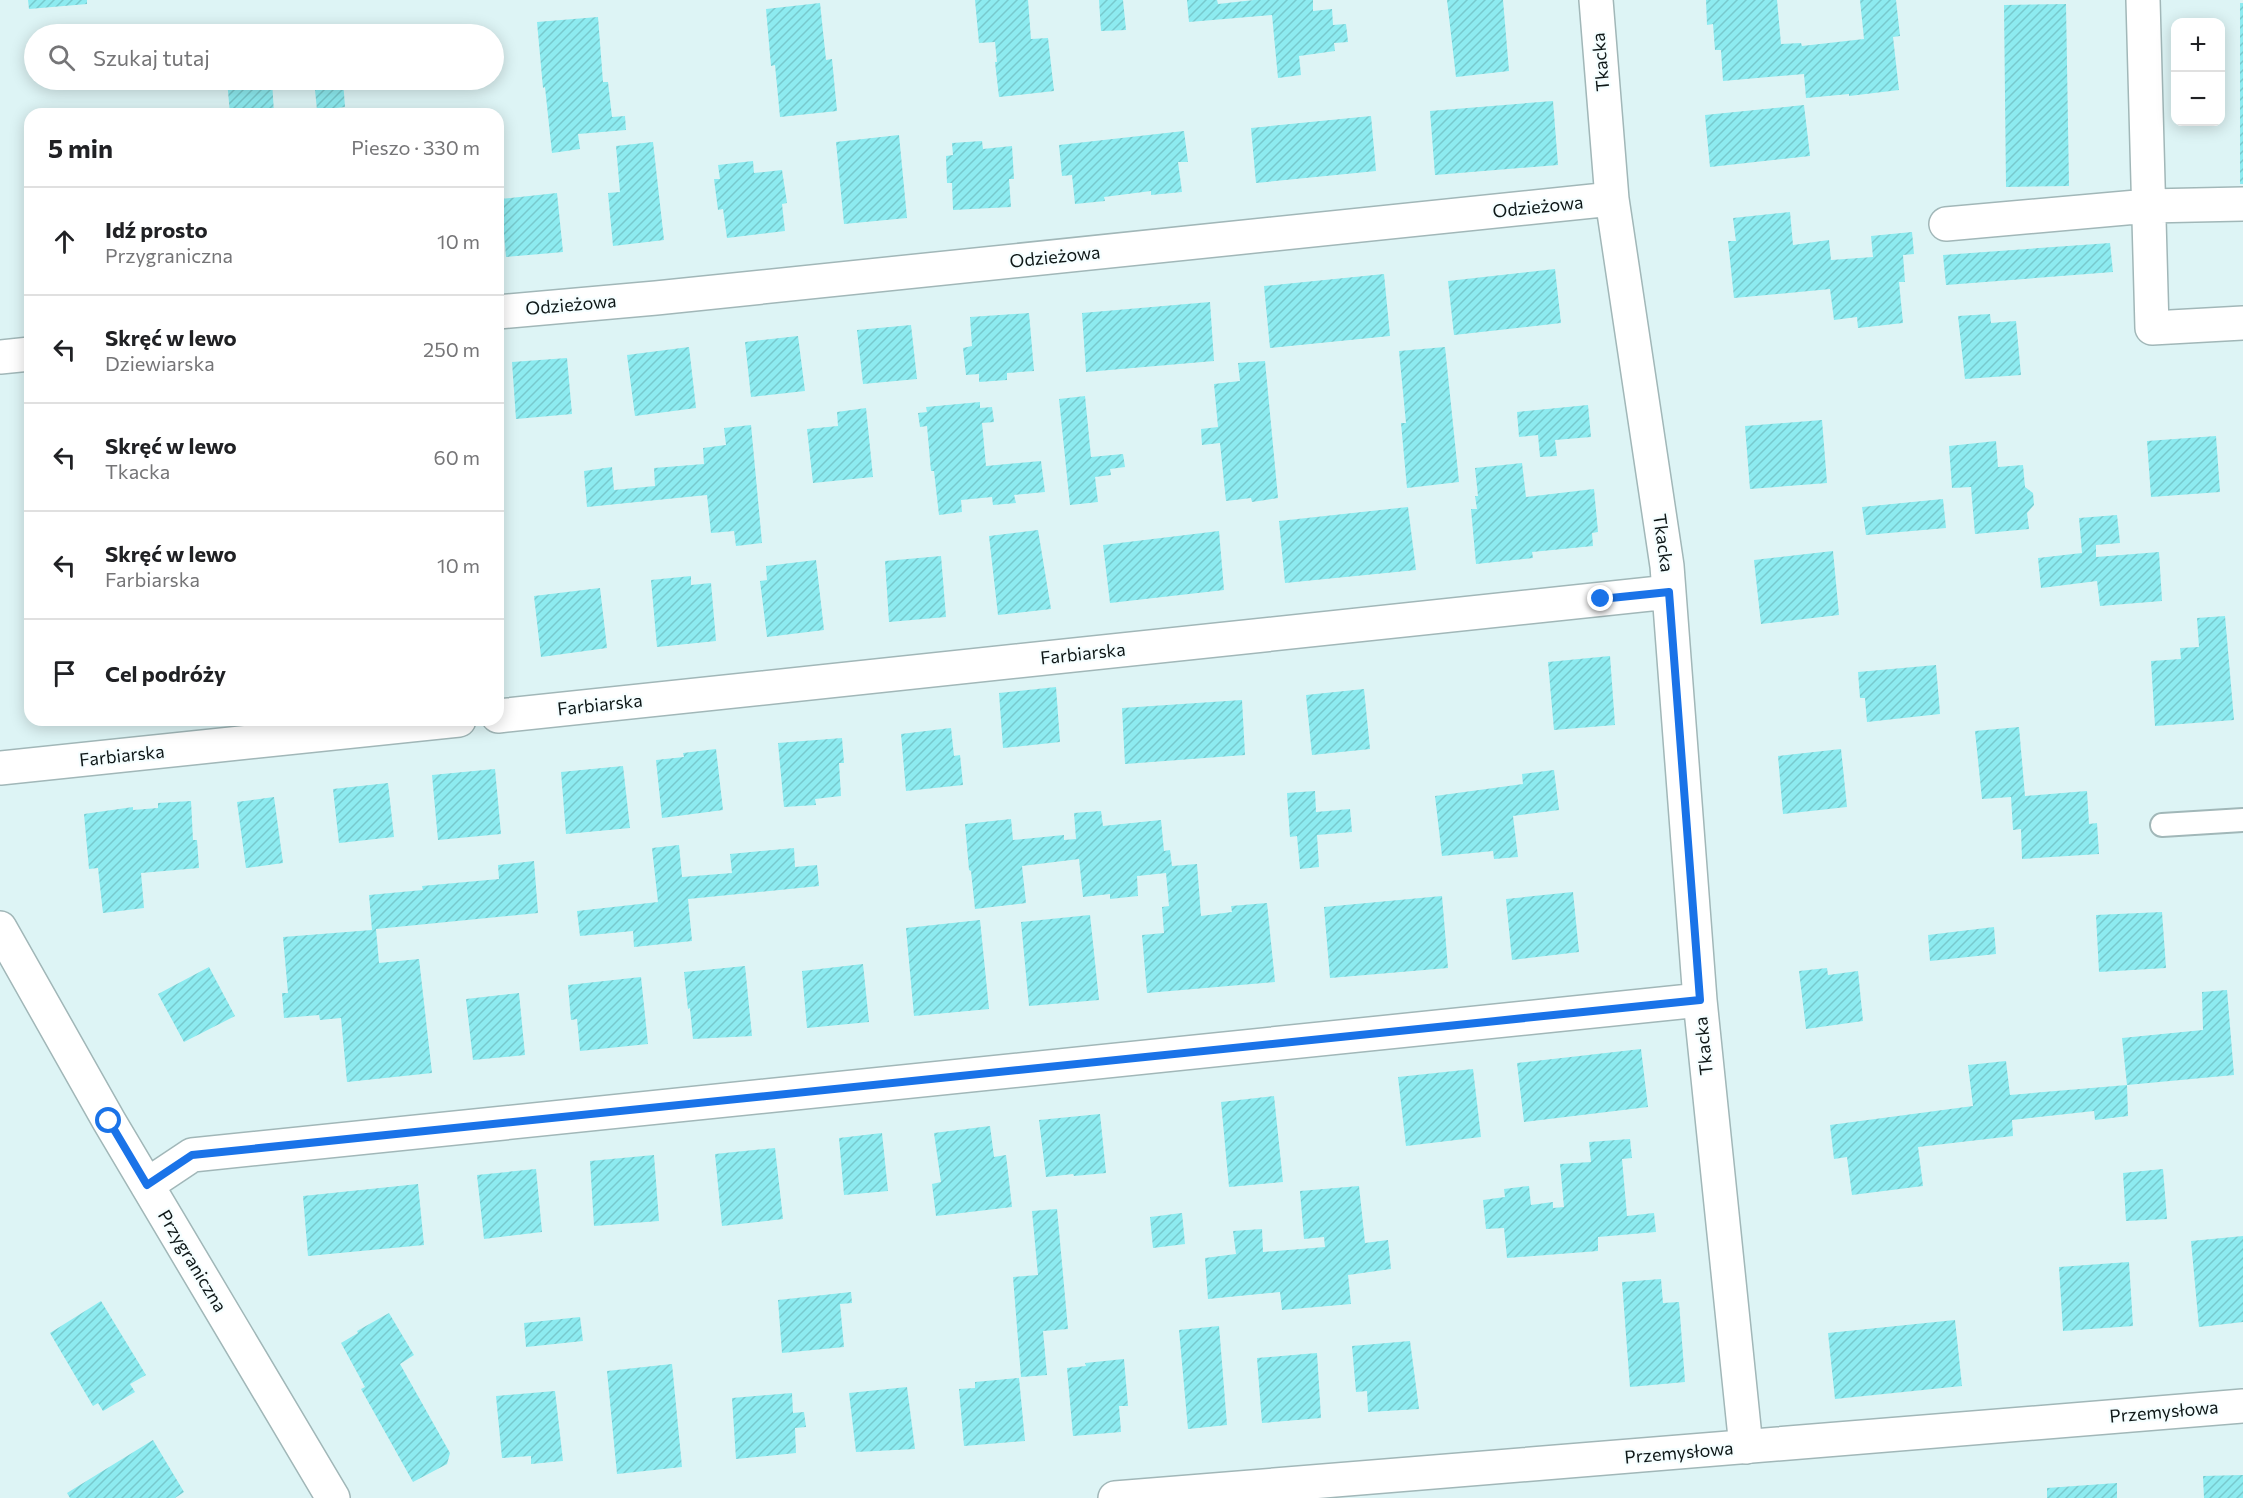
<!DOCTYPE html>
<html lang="pl">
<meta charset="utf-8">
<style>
:root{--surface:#fff;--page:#f6f6f6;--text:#202124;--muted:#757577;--line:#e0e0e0}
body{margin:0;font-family:Commissioner,sans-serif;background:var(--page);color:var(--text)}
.controls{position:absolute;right:18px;top:18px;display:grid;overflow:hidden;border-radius:12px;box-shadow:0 3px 15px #0003}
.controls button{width:54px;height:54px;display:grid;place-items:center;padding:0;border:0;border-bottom:2px solid var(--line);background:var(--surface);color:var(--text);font:30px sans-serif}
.stop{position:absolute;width:18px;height:18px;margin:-14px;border:4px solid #1a73e8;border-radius:50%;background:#fff}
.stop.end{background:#1a73e8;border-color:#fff;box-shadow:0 2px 6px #0008}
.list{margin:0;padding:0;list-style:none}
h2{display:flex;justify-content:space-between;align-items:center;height:78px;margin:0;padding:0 24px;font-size:26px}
h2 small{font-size:20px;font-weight:400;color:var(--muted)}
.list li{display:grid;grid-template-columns:39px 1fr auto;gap:18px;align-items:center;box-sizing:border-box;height:108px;padding:0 24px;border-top:2px solid var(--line)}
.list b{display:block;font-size:22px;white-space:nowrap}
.list p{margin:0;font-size:20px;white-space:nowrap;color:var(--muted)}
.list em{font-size:20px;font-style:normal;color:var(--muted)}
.icon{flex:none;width:33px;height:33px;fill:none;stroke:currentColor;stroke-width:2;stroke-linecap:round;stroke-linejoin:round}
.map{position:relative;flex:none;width:2243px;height:1498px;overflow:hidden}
.search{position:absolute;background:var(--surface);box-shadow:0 3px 15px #0003;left:24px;top:24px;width:480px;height:66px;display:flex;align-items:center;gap:15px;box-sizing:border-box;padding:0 21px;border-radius:33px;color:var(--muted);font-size:22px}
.panel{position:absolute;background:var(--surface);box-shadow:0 3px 15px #0003;left:24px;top:108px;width:480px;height:618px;border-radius:18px}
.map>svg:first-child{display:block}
.building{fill:url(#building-hatch)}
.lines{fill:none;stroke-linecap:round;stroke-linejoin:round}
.service-casing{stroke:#a1b7b8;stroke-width:26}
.minor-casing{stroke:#a1b7b8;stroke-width:36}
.tertiary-casing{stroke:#a1b7b8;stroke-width:36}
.service{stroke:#fff;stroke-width:22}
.minor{stroke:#fff;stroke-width:33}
.tertiary{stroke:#fff;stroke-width:33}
.route{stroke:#1a73e8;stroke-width:8}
.labels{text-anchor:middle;stroke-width:4.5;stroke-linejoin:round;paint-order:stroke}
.street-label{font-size:18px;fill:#0e1717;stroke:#f5feff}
</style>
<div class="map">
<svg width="2243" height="1498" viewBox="0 0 2243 1498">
<defs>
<pattern id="building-hatch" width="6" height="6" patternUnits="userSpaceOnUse" patternTransform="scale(1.5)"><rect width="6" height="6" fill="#8debf0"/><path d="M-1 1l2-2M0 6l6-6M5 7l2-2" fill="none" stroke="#78c9cd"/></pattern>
</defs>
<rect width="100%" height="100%" fill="#ddf4f5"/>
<!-- building -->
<path class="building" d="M 28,0 L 87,0 L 87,4 L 29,9 Z
M 975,0 L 1028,0 L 1031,39 L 1048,38 L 1054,91 L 999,97 L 995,62 L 997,62 L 995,42 L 979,43 Z
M 1099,0 L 1123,0 L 1126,30 L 1101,31 Z
M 1187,0 L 1217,0 L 1218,4 L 1254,0 L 1313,0 L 1313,11 L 1332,9 L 1333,25 L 1346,24 L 1348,42 L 1334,43 L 1335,51 L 1299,56 L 1301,75 L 1278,78 L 1272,15 L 1189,22 Z
M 1447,0 L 1503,0 L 1509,71 L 1456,77 Z
M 1706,0 L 1777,0 L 1781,44 L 1801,43 L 1802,46 L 1864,39 L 1860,0 L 1896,0 L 1900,36 L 1893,37 L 1899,90 L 1849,96 L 1849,94 L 1806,98 L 1804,74 L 1723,81 L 1721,50 L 1715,50 L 1713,24 L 1707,25 Z
M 820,3 L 826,60 L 832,59 L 837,111 L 780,117 L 775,65 L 771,66 L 766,9 Z
M 2240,3 L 2243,3 L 2243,184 L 2240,184 Z
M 2066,4 L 2069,186 L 2006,187 L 2004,5 Z
M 598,17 L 603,82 L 608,82 L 612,117 L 625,116 L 626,130 L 578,134 L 580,149 L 552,153 L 545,87 L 543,88 L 537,22 Z
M 227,80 L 272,80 L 274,114 L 230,114 Z
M 314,80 L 343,80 L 345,107 L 317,110 Z
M 1553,101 L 1558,165 L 1435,175 L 1430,111 Z
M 1804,105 L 1810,156 L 1710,167 L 1705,115 Z
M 1371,116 L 1376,171 L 1256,183 L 1251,128 Z
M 1184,131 L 1188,162 L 1178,162 L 1182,192 L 1151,195 L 1151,191 L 1104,197 L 1105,201 L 1075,204 L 1072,175 L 1062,176 L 1059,145 Z
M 899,135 L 907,218 L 844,224 L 836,142 Z
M 982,141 L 983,149 L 1012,146 L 1014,179 L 1009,179 L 1011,207 L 953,210 L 952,183 L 947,183 L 946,156 L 953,155 L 952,143 Z
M 653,142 L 664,240 L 613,246 L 608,193 L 620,192 L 616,146 Z
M 753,161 L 754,173 L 782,170 L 787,203 L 782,204 L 785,231 L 727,238 L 723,209 L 718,210 L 714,179 L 720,179 L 718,165 Z
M 557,193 L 563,252 L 506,257 L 501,199 Z
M 1790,212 L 1793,245 L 1829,240 L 1831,260 L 1873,257 L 1871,236 L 1912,232 L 1914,254 L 1903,255 L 1905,282 L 1899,282 L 1903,323 L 1858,328 L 1857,317 L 1834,320 L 1830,289 L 1734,298 L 1728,241 L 1736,241 L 1733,218 Z
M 2110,243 L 2113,272 L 1946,285 L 1943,255 Z
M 1555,269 L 1561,323 L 1454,335 L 1448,281 Z
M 1384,274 L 1390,336 L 1270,348 L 1264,286 Z
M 1210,302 L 1214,361 L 1086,372 L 1082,313 Z
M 1029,313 L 1034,371 L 1007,373 L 1007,380 L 979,382 L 979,374 L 966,375 L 963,348 L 972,346 L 970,317 Z
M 1990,314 L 1991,323 L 2016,321 L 2021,375 L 1965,379 L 1958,316 Z
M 911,325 L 917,379 L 863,384 L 857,330 Z
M 798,336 L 805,391 L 751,397 L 745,342 Z
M 689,347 L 696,408 L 635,416 L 627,355 Z
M 1445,347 L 1459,482 L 1407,488 L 1401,423 L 1406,423 L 1399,351 Z
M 567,358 L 572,414 L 516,419 L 512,362 Z
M 1265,361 L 1278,498 L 1252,502 L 1251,498 L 1226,501 L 1220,443 L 1202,445 L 1201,429 L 1218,427 L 1214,384 L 1240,381 L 1238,363 Z
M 1085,396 L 1091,457 L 1123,454 L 1125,467 L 1110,469 L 1111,475 L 1095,477 L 1098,502 L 1070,505 L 1059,399 Z
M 980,402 L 980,408 L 992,407 L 994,422 L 982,423 L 986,466 L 1041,461 L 1045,492 L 1014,495 L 1016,503 L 993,505 L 992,497 L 961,500 L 962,512 L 939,515 L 934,471 L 931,471 L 927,426 L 920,427 L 918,413 L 927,412 L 926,407 Z
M 1588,405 L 1591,437 L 1555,440 L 1557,456 L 1540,457 L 1538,435 L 1519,437 L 1517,412 Z
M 866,408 L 873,477 L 813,483 L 807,429 L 838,426 L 837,412 Z
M 1822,420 L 1827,483 L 1750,489 L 1745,426 Z
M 751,425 L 762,543 L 736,546 L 734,531 L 711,533 L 707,495 L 587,507 L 584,471 L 612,467 L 614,490 L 655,486 L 654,468 L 704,464 L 703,448 L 726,445 L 724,428 Z
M 2216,436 L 2220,492 L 2151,497 L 2147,441 Z
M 1996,441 L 1998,467 L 2023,465 L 2025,487 L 2033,493 L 2034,505 L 2027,513 L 2029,529 L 1975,534 L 1971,487 L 1952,488 L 1949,446 Z
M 1522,463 L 1526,497 L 1594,489 L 1598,532 L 1592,533 L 1593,546 L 1532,552 L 1533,558 L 1476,564 L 1471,509 L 1477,509 L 1475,496 L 1478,496 L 1475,468 Z
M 1943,499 L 1946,528 L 1866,535 L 1862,507 Z
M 1408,507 L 1416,570 L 1285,583 L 1279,521 Z
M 2117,515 L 2120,543 L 2096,545 L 2096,557 L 2159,552 L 2162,601 L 2100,606 L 2097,581 L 2041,588 L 2038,558 L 2082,553 L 2079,518 Z
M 1038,530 L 1051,609 L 998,615 L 989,536 Z
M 1219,531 L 1224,590 L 1110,603 L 1103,545 Z
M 1833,551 L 1839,615 L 1761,624 L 1754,560 Z
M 941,556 L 946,617 L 889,622 L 885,561 Z
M 816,560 L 824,630 L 767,637 L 760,581 L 767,580 L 766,566 Z
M 691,576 L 691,585 L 711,583 L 716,641 L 657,647 L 651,580 Z
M 600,588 L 607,648 L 541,657 L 534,596 Z
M 2225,616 L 2234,720 L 2155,726 L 2151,661 L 2181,659 L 2180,648 L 2199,647 L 2197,618 Z
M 1610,656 L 1615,725 L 1554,730 L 1548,662 Z
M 1936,665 L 1940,714 L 1867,722 L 1865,698 L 1860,698 L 1858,672 Z
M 1056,687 L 1060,742 L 1003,748 L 999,693 Z
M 1364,689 L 1370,749 L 1312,755 L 1306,695 Z
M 1242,700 L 1245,755 L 1125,764 L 1122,708 Z
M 2019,727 L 2025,796 L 2087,791 L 2089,824 L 2097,823 L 2099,854 L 2022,859 L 2021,829 L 2013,830 L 2011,797 L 1982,799 L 1975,731 Z
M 951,728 L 954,756 L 960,755 L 963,785 L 906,791 L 901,734 Z
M 842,738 L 844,763 L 839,763 L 841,796 L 815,799 L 816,805 L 784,807 L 778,743 Z
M 716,749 L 723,810 L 662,818 L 656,760 L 684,757 L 683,753 Z
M 1841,749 L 1847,807 L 1783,814 L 1778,756 Z
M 623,766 L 630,828 L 566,834 L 561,772 Z
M 495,769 L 501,834 L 438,840 L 432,775 Z
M 1554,770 L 1559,810 L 1513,816 L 1518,857 L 1494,859 L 1493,851 L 1442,856 L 1435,796 L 1523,784 L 1522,774 Z
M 388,783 L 394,837 L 339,843 L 333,789 Z
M 1315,791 L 1316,812 L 1350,809 L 1352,832 L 1317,835 L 1319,867 L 1300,869 L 1297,836 L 1290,837 L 1287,793 Z
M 274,797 L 283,863 L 246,868 L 237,802 Z
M 191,801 L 193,840 L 197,840 L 199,868 L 141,873 L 144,908 L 103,913 L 98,868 L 89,869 L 84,814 L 133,807 L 133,810 L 158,808 L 158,803 Z
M 1101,811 L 1103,826 L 1161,820 L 1164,851 L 1170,850 L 1172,866 L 1197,864 L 1201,916 L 1232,912 L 1231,906 L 1267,903 L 1275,982 L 1147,993 L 1142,935 L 1164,933 L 1162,907 L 1169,906 L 1166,873 L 1137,876 L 1138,896 L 1110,899 L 1110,894 L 1083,897 L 1079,859 L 1022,866 L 1026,903 L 975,909 L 971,871 L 969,870 L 965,824 L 1011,819 L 1013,840 L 1064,835 L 1064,840 L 1076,839 L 1074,813 Z
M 679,845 L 682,877 L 732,873 L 730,854 L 794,848 L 795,867 L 817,865 L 819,886 L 688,899 L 692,941 L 634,947 L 633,931 L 580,936 L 577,911 L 658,902 L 652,848 Z
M 534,861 L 538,913 L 376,929 L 379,963 L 419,959 L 432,1073 L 347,1082 L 341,1018 L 320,1020 L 319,1015 L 284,1018 L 282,993 L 288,993 L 283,937 L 372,930 L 369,895 L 423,890 L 422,886 L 499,879 L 498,865 Z
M 1573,892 L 1579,952 L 1512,960 L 1506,899 Z
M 1442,896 L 1448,968 L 1330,978 L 1324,907 Z
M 2162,912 L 2166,968 L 2099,972 L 2096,915 Z
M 1090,915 L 1099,1000 L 1029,1006 L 1021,922 Z
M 980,920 L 989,1009 L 914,1016 L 906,928 Z
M 1994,927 L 1996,954 L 1930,961 L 1928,935 Z
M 863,964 L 869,1022 L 807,1028 L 802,971 Z
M 745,966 L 752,1036 L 693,1039 L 690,1008 L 688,1009 L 684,972 Z
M 209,967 L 235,1016 L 184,1042 L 158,994 Z
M 1827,968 L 1828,975 L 1858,971 L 1863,1021 L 1806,1029 L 1799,971 Z
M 641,977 L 648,1044 L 580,1051 L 577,1019 L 571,1020 L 568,985 Z
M 2227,990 L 2234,1075 L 2127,1085 L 2128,1116 L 2095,1120 L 2094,1111 L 2012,1120 L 2013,1136 L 1918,1147 L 1923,1186 L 1852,1195 L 1847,1157 L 1834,1159 L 1830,1125 L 1973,1106 L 1968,1065 L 2006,1061 L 2010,1095 L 2127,1085 L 2122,1038 L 2203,1030 L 2202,992 Z
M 519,993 L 525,1055 L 473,1060 L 466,999 Z
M 1641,1049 L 1648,1107 L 1524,1122 L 1517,1063 Z
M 1473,1069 L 1481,1137 L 1406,1146 L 1398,1077 Z
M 1274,1096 L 1283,1182 L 1229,1187 L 1221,1102 Z
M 1100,1114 L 1106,1173 L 1074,1176 L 1073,1174 L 1046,1177 L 1039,1120 Z
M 990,1126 L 994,1157 L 1006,1155 L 1012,1207 L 936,1216 L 932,1184 L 941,1182 L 934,1133 Z
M 882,1133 L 888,1191 L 844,1195 L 839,1138 Z
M 1630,1139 L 1632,1158 L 1622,1159 L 1627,1216 L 1654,1213 L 1656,1232 L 1598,1237 L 1598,1251 L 1507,1258 L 1504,1228 L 1486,1229 L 1483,1200 L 1505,1197 L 1504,1189 L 1529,1186 L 1531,1205 L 1553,1202 L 1553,1208 L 1564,1207 L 1560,1164 L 1591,1162 L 1589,1142 Z
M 775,1148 L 783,1219 L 722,1226 L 715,1154 Z
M 654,1155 L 659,1221 L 594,1226 L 590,1161 Z
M 536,1169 L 542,1232 L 484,1239 L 477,1175 Z
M 2163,1169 L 2167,1219 L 2126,1221 L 2123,1173 Z
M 418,1184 L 424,1245 L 308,1256 L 303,1196 Z
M 1359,1186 L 1365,1243 L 1388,1240 L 1391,1269 L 1348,1275 L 1351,1304 L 1282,1310 L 1280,1292 L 1208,1299 L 1205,1258 L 1236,1254 L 1233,1231 L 1262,1229 L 1263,1252 L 1325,1247 L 1324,1237 L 1304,1239 L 1300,1191 Z
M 1057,1209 L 1068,1329 L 1043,1331 L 1047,1375 L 1021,1377 L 1013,1277 L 1038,1275 L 1032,1211 Z
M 1182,1213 L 1185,1244 L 1153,1248 L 1150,1217 Z
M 2243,1236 L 2243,1322 L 2199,1327 L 2191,1241 Z
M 2129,1262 L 2133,1326 L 2063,1331 L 2059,1267 Z
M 1661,1279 L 1663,1303 L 1679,1302 L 1685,1382 L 1630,1387 L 1622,1282 Z
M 851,1292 L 852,1303 L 840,1304 L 844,1347 L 782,1353 L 778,1300 Z
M 101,1301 L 146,1375 L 130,1384 L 135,1392 L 103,1411 L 98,1403 L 93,1406 L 50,1333 Z
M 389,1313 L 414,1355 L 400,1364 L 450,1453 L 447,1464 L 413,1482 L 361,1389 L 365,1387 L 341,1343 L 358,1333 L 357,1331 Z
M 580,1317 L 583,1341 L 526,1347 L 524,1323 Z
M 1955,1320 L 1962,1386 L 1835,1399 L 1828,1333 Z
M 1219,1326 L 1227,1425 L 1188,1429 L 1179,1330 Z
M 1410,1341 L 1419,1409 L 1368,1412 L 1367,1391 L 1356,1392 L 1352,1346 Z
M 1317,1353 L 1321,1418 L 1262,1423 L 1257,1358 Z
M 1124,1359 L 1128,1406 L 1119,1406 L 1121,1432 L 1073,1436 L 1067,1368 L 1086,1366 L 1085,1363 Z
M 672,1364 L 682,1467 L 617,1474 L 607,1371 Z
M 1019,1378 L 1025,1441 L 964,1446 L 959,1389 L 975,1388 L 975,1382 Z
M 907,1387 L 915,1449 L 856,1452 L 849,1393 Z
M 555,1391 L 563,1461 L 531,1464 L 531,1456 L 502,1458 L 496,1396 Z
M 792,1393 L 793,1413 L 804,1412 L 806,1427 L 795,1428 L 796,1453 L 736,1459 L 732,1398 Z
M 153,1440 L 184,1492 L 175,1498 L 70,1498 L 67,1493 Z
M 2243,1475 L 2243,1498 L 2204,1498 L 2203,1476 Z
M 2117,1483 L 2117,1498 L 2047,1498 L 2047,1488 Z"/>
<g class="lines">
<defs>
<path id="service" d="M 2162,825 L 2243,820"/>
<path id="minor" d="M 1596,0 L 1612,199 L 1667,566 L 1700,1000 L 1746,1447
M 2143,0 L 2152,328 L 2243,323
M 1946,224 L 2148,206 L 2243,204
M 498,312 L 656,298 L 1612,199
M 0,357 L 30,354
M 498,716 L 1669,592
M 0,768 L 459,720
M 0,928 L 109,1121 L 333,1498
M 147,1185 L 192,1155 L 1700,1000"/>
<path id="tertiary" d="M 1115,1498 L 2243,1406"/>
</defs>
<!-- service casing -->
<use href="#service" class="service-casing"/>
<!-- minor casing -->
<use href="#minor" class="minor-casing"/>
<!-- tertiary casing -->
<use href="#tertiary" class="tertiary-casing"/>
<!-- service -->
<use href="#service" class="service"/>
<!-- minor -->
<use href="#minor" class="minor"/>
<!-- tertiary -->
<use href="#tertiary" class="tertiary"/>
</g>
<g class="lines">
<!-- route -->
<path class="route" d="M 109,1121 L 147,1185 L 192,1155 L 1700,1000 L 1669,592 L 1601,599"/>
</g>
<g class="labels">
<!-- street labels -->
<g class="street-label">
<text transform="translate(1601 62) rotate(-95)" y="6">Tkacka</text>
<text transform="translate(1538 207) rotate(-6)" y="6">Odzieżowa</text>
<text transform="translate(1055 257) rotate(-6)" y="6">Odzieżowa</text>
<text transform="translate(571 305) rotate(-5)" y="6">Odzieżowa</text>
<text transform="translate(1663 543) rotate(82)" y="6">Tkacka</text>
<text transform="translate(1083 654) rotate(-6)" y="6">Farbiarska</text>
<text transform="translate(600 705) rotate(-6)" y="6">Farbiarska</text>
<text transform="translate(122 756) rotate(-6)" y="6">Farbiarska</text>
<text transform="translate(1704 1046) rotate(-96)" y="6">Tkacka</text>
<text transform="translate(192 1261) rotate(59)" y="6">Przygraniczna</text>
<text transform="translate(2164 1412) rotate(-5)" y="6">Przemysłowa</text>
<text transform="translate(1679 1453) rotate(-5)" y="6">Przemysłowa</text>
</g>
</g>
</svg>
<div class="controls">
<button>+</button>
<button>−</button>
</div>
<div class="stop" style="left:109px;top:1121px"></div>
<div class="stop end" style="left:1601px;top:599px"></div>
<div class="search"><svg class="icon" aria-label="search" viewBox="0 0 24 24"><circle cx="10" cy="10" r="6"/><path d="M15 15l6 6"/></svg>Szukaj tutaj</div>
<section class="panel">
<h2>5 min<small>Pieszo · 330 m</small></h2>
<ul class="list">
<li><svg class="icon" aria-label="ahead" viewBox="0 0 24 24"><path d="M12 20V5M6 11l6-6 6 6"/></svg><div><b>Idź prosto</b><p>Przygraniczna</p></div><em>10 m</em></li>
<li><svg class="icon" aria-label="left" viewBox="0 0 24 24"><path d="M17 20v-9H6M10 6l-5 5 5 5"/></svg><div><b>Skręć w lewo</b><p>Dziewiarska</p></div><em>250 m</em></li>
<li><svg class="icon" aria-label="left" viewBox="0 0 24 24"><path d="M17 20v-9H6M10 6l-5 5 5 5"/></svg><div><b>Skręć w lewo</b><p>Tkacka</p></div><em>60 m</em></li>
<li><svg class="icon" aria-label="left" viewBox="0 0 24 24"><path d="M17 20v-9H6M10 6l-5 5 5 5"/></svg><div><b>Skręć w lewo</b><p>Farbiarska</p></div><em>10 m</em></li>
<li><svg class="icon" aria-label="arrive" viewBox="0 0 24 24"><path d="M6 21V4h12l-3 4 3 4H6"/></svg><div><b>Cel podróży</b></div></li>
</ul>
</section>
</div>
